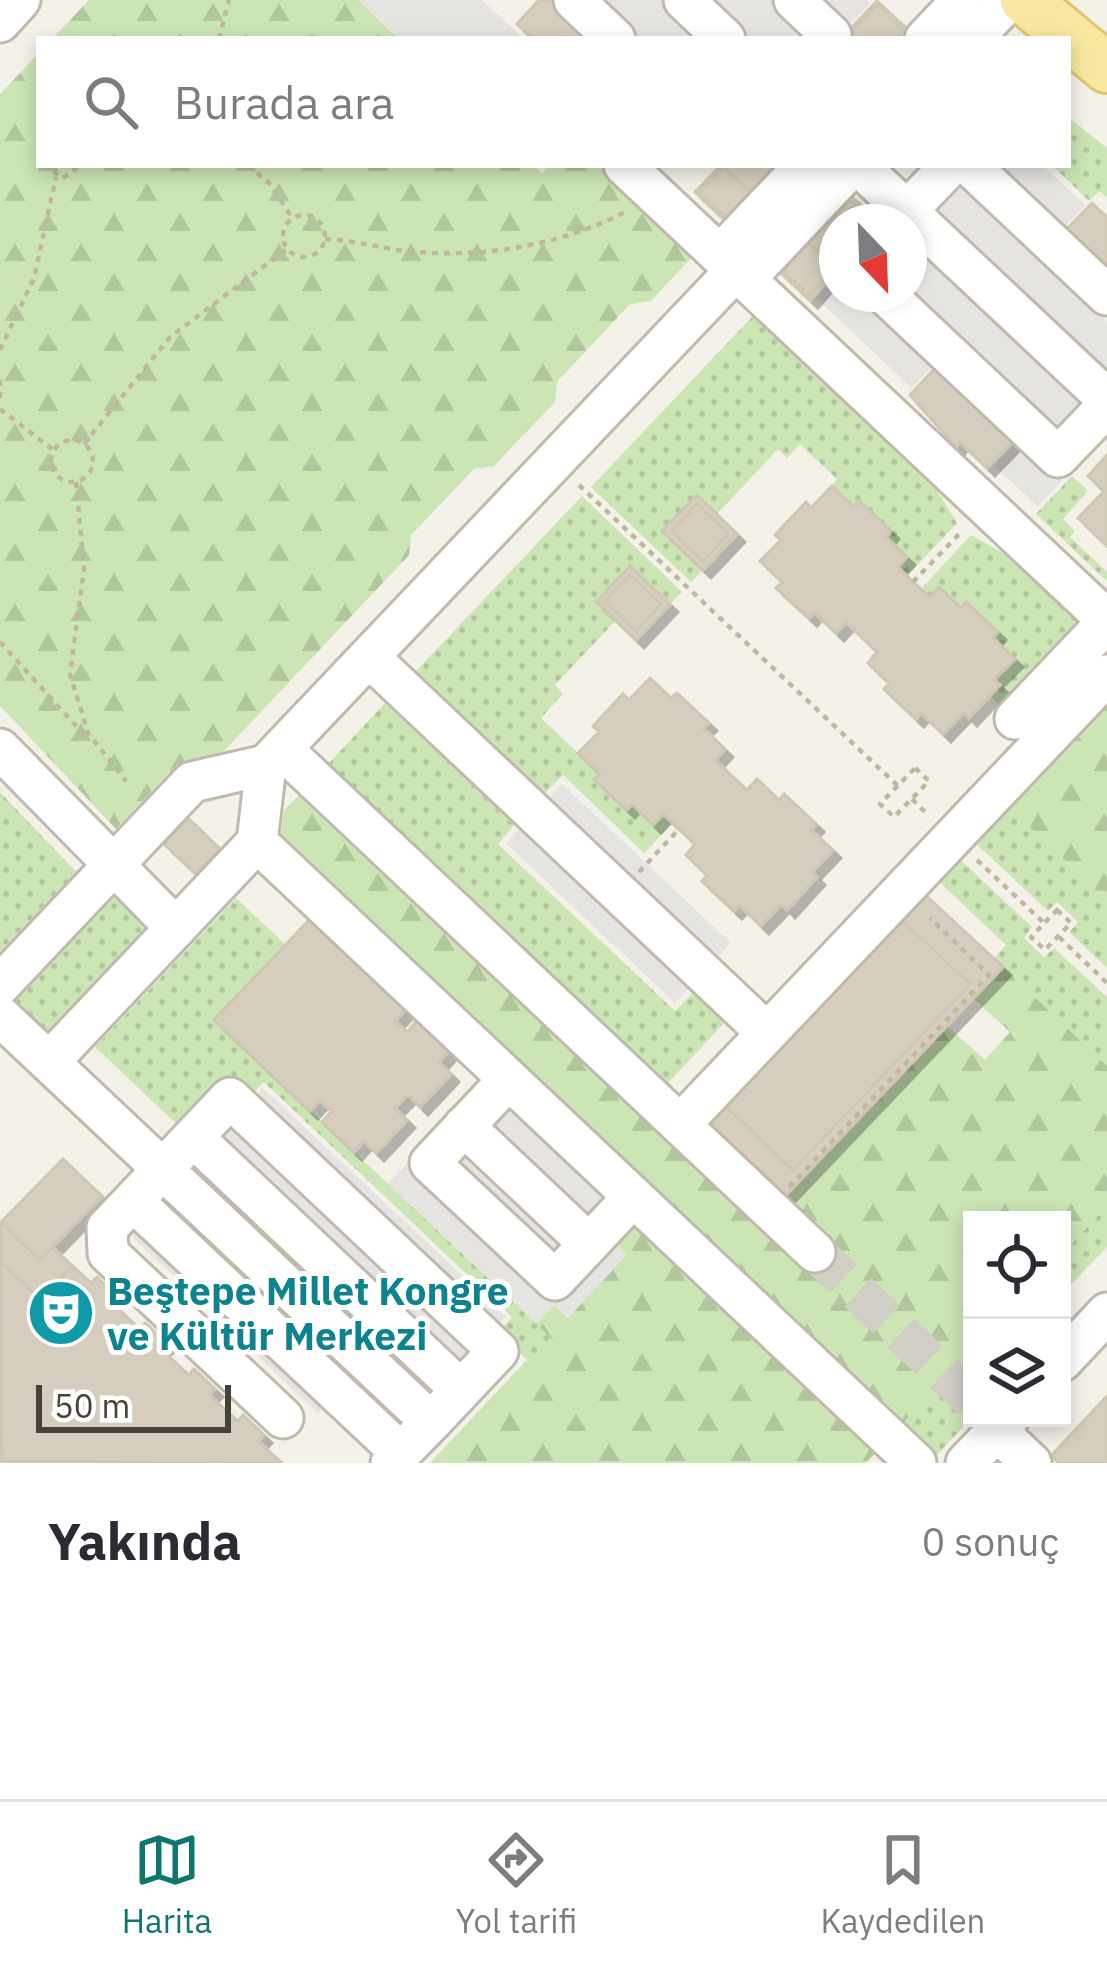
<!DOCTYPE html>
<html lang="tr">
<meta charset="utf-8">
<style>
:root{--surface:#fff;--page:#f2f2f3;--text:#2b2b33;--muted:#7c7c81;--line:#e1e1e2;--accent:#0f766e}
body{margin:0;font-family:"IBM Plex Sans",sans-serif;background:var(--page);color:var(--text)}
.controls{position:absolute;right:36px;bottom:36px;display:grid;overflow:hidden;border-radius:0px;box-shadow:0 6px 18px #0003}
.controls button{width:108px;height:108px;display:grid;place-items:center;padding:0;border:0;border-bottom:3px solid var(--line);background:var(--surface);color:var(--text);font:60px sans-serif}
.compass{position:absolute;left:819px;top:204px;width:108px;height:108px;border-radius:50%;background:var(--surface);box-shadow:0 6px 18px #0003;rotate:157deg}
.scale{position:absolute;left:36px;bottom:30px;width:195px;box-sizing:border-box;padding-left:12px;border:6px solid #474238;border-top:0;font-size:33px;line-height:42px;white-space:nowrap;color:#474238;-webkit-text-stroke:9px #fff;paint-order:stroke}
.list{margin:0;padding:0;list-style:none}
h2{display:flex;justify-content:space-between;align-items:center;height:156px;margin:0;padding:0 48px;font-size:51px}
h2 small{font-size:39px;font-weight:400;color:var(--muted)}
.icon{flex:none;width:66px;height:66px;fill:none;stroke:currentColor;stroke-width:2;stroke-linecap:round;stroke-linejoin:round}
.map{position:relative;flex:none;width:1107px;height:1463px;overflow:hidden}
.search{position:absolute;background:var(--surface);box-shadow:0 6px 18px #0003;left:36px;right:36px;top:36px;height:132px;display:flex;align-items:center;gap:30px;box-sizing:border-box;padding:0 42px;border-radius:0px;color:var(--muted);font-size:45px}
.sheet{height:336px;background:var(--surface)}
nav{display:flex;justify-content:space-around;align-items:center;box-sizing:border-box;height:168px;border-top:3px solid var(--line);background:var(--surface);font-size:33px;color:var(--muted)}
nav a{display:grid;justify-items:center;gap:6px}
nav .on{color:var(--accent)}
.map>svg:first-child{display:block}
.grass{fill:url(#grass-dots)}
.forest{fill:url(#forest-firs)}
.parking{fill:#e5e4e1}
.building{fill:#d5cebf;stroke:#cfc7b3;stroke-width:3;filter:url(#shadow)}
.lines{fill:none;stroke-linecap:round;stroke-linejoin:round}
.minor-tunnel{stroke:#d1cec6;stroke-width:39;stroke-dasharray:39 20;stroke-linecap:butt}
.minor-casing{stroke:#bfbaac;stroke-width:45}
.major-casing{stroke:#ddc66e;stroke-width:54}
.path{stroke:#c0b79e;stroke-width:4.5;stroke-dasharray:6 6;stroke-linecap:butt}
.minor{stroke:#fff;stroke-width:39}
.major{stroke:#f8e79e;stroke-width:48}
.labels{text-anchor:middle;stroke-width:10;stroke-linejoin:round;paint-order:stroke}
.culture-label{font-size:39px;font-weight:bold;fill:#0d838f;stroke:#fff;text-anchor:start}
</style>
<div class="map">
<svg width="1107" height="1463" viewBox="0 0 1107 1463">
<defs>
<pattern id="grass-dots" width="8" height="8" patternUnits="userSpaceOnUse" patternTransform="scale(3)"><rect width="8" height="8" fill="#cbe5b5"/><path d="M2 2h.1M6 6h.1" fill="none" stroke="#b0c69c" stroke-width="1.8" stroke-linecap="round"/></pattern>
<pattern id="forest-firs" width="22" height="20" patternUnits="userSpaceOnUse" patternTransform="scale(3)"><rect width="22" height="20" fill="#cbe5b5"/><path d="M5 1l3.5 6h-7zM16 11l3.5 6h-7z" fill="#b0c69c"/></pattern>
<filter id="shadow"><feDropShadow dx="8" dy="8" stdDeviation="0" flood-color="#0004"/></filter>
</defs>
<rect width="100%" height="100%" fill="#f4f1e9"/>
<!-- grass -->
<path class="grass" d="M 1068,117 L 1107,148 L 1107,198 L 1099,191 L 1089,201 L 1052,165 L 1068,165 Z
M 753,316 L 937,490 L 957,523 L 907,576 L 898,567 L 907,557 L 886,537 L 890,530 L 860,501 L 853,506 L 832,486 L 837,479 L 800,444 L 787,458 L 778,449 L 717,514 L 703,570 L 691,582 L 591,487 Z
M 1072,476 L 1088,491 L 1063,519 L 1075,531 L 1070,537 L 1107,572 L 1107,581 L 1036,514 Z
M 582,496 L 682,592 L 670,604 L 629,566 L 596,601 L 616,620 L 555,685 L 563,694 L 541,718 L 600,774 L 595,780 L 626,809 L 632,804 L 653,824 L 663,814 L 673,823 L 644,853 L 563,775 L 545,793 L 416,671 Z
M 971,535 L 1005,554 L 1083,627 L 1004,710 L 990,696 L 999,685 L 994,680 L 1014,658 L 993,638 L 998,632 L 967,603 L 961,608 L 939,588 L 930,597 L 921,589 Z
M 385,703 L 514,825 L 498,844 L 675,1011 L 693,993 L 724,1023 L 668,1083 L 329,763 Z
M 0,792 L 76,872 L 0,952 Z
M 1003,802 L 1107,900 L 1107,968 L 1069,932 L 1078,922 L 1057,902 L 1048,911 L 970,838 Z
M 954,854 L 1032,927 L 1024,938 L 1044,957 L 1054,948 L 1107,997 L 1107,1066 L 993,959 L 1006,945 L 933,876 Z
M 114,897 L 146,928 L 47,1032 L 15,1001 Z
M 236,898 L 285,944 L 214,1020 L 555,1341 L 440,1463 L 430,1463 L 527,1360 L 498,1332 L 512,1317 L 264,1082 L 249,1097 L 183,1130 L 95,1047 Z
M 1107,1206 L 1107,1247 L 1062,1294 L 1062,1254 Z
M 972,1349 L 972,1418 L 937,1455 L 903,1423 Z"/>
<!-- forest -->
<path class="forest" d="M 89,0 L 358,0 L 399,39 L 52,39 Z
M 39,53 L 39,165 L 533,165 L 542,173 L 550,165 L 597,165 L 693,256 L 651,301 L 630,304 L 557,382 L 555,402 L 494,466 L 474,469 L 411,535 L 409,555 L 223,752 L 177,765 L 116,829 L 0,706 L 0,94 Z
M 1107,693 L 1107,900 L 1003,802 Z
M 299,795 L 799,1267 L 830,1235 L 786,1195 L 947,1026 L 985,1060 L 1010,1032 L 973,998 L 1003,967 L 1107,1066 L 1107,1206 L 1062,1254 L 1062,1220 L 972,1220 L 972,1349 L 903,1423 L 281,837 L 284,810 Z
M 631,1223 L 875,1453 L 866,1463 L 440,1463 L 554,1342 L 536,1323 L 554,1305 L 567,1317 L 626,1255 L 613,1242 Z"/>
<!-- parking -->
<path class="parking" d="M 358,0 L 482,0 L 524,39 L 399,39 Z
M 601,0 L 867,0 L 870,3 L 847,28 L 828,11 L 801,39 L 642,39 Z
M 976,165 L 1042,165 L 1085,205 L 1038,256 L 1107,321 L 1107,379 L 1034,455 L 1062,481 L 1038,506 L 994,466 L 1041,415 L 959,338 L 912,388 L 816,298 L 837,275 L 837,294 L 909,294 L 909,236 Z
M 562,784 L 731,943 L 675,1003 L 506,843 Z
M 483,1084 L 631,1223 L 614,1242 L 627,1255 L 568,1318 L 554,1305 L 536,1323 L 388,1184 Z
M 263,1088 L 506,1317 L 388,1442 L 337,1394 L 318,1413 L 127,1232 Z"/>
<!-- building -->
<path class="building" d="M 539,0 L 551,0 L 598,39 L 533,39 L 517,24 Z
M 877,1 L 918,39 L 858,39 L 849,30 Z
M 877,5 L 903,30 L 894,39 L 845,39 Z
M 721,165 L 837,269 L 810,300 L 695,192 Z
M 725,165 L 775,165 L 726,217 L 700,192 Z
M 850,195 L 878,222 L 837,222 L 837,242 L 821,226 Z
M 850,200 L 874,222 L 837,222 L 837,266 L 809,295 L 783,271 Z
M 1092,203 L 1107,217 L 1107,282 L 1063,233 Z
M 938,365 L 1016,438 L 987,468 L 960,442 L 956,447 L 910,395 Z
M 1107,455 L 1107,546 L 1078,518 L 1104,491 L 1088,476 Z
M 832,486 L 853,507 L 859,501 L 891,531 L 886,537 L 907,557 L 898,567 L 913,582 L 930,597 L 939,587 L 961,608 L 966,602 L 998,632 L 993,638 L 1015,659 L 994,680 L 1000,685 L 969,718 L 964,712 L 943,734 L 921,713 L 916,719 L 884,689 L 889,683 L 868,663 L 877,652 L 846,622 L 836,633 L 814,612 L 809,618 L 776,588 L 782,582 L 760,561 L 781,540 L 775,535 L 806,502 L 811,508 Z
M 697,495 L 737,534 L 703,570 L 662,531 Z
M 697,504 L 728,534 L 703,561 L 672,531 Z
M 630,566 L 670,604 L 636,640 L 596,602 Z
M 630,575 L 661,604 L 636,631 L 605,601 Z
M 650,678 L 671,698 L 677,693 L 709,723 L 703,728 L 725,749 L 715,760 L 747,790 L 757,779 L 779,800 L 784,794 L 816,824 L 811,830 L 833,850 L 812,872 L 817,877 L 787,910 L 782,904 L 761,926 L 739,905 L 734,911 L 702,881 L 707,875 L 686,855 L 695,844 L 663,814 L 653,825 L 632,804 L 627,810 L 594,779 L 600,774 L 578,753 L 599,732 L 593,726 L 623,694 L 629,700 Z
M 188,818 L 220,849 L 196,874 L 164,844 Z
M 920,890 L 1003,967 L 786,1195 L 704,1117 Z
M 896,915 L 970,984 L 793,1170 L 720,1101 Z
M 309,920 L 405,1010 L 395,1021 L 407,1032 L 417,1021 L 449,1051 L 439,1062 L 451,1074 L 420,1107 L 408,1095 L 395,1108 L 407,1120 L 376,1153 L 364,1141 L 354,1152 L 322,1122 L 332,1111 L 320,1100 L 310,1111 L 214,1020 Z
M 63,1159 L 102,1196 L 52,1247 L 91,1283 L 97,1277 L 117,1297 L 112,1303 L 140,1329 L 145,1323 L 167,1343 L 161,1349 L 189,1375 L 194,1369 L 215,1389 L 209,1395 L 238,1421 L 243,1415 L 264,1435 L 258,1441 L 282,1463 L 0,1461 L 1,1222 Z
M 63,1159 L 102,1196 L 40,1260 L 1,1222 Z
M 0,1262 L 41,1299 L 72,1266 L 91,1283 L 97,1277 L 117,1297 L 112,1303 L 140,1329 L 145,1323 L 167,1343 L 161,1349 L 189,1375 L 194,1369 L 215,1389 L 209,1395 L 238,1421 L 243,1415 L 264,1435 L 258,1441 L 282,1463 L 2,1463 Z
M 1107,1396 L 1107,1463 L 1059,1463 L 1051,1456 Z"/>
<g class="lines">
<!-- minor-tunnel -->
<path class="minor-tunnel" d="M 815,1252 L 972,1400"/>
<defs>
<path id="minor" d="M 574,0 L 615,39
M 684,0 L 725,39
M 794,0 L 831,35 L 828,39
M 0,22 L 20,0
M 925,39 L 962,0
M 972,39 L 1009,0
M 624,165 L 1107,620
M 858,165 L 1107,399
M 969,165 L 1107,295
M 896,222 L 951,165
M 720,255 L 805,165
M 745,279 L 853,165
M 885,294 L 1058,457 L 1107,406
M 369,657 L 767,1033
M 1015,719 L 1107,622
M 0,749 L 176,928
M 282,749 L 815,1252
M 257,842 L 916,1463
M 0,985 L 192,782 L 266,765 L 736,270
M 0,1016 L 431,1422 L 391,1463
M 49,1062 L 257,842 L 266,765
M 508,1080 L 430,1163 L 555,1280 L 633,1197
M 695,1109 L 1107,675
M 464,1126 L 589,1244
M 193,1137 L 461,1390
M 133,1201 L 401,1453
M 1062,1361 L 1107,1313
M 283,1418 L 108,1253 L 107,1228 L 230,1098 L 498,1351 L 431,1422
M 997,1431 L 1031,1463
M 966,1463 L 1009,1418"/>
<path id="major" d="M 1025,0 L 1107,68"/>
</defs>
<!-- minor casing -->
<use href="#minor" class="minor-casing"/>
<!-- major casing -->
<use href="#major" class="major-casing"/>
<!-- path -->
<path class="path" d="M 219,39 L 229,0
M 43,165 L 63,178 L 81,165
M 248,165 L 270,184 L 292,218
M283 236a21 21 0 1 1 42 0a21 21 0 1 1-42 0Z
M 325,239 C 350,240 373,246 398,250 C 473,260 558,247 625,212
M 0,350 L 34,278 L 56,177
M 0,380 L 0,400
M 0,409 L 52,449
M51 461a21 21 0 1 1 42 0a21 21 0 1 1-42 0Z
M 84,444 L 170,337 L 287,249
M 76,482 L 84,569 L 70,674 L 88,733 L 126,781
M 579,485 L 898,786
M 913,582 L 963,530
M 0,642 L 87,738
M 915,768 L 929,781 L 894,817 L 880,804 Z
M 912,799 L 929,816
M 977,860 L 1044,923
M 639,872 L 679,829
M 1057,910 L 1071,923 L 1045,950 L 1031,937 Z
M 1059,937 L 1107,983
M 789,1187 L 989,975 L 930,918"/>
<!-- minor -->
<use href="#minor" class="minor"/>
<!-- major -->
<use href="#major" class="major"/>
</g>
<!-- icons -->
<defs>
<symbol id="theatre-disc" viewBox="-11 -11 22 22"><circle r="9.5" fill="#0f9aa8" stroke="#fff"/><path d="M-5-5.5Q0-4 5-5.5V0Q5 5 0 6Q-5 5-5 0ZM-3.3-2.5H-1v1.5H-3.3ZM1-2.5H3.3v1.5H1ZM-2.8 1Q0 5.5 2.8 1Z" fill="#fff"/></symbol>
</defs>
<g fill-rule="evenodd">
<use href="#theatre-disc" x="23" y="1275" width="76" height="76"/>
</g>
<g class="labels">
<!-- culture labels -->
<g class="culture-label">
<text x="107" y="1305">Beştepe Millet Kongre<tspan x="107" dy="45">ve Kültür Merkezi</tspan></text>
</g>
</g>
</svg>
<div class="controls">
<button><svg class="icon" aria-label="locate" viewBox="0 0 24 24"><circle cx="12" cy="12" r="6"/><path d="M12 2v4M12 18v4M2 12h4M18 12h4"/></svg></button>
<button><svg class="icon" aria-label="layers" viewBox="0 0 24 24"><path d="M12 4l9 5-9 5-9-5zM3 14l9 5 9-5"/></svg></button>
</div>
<svg class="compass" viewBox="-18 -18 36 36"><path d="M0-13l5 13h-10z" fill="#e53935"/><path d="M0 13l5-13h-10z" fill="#7c7c81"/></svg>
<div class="scale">50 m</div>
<div class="search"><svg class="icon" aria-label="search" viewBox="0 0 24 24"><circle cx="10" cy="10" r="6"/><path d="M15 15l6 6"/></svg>Burada ara</div>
</div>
<section class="sheet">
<h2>Yakında<small>0 sonuç</small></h2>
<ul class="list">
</ul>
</section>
<nav>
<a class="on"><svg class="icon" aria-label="map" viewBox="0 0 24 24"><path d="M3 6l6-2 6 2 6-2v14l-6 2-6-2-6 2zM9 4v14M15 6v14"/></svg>Harita</a>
<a><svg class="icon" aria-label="directions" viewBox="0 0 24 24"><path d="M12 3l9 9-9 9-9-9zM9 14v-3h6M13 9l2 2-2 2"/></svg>Yol tarifi</a>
<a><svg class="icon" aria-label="saved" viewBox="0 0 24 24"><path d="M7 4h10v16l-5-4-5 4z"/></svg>Kaydedilen</a>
</nav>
